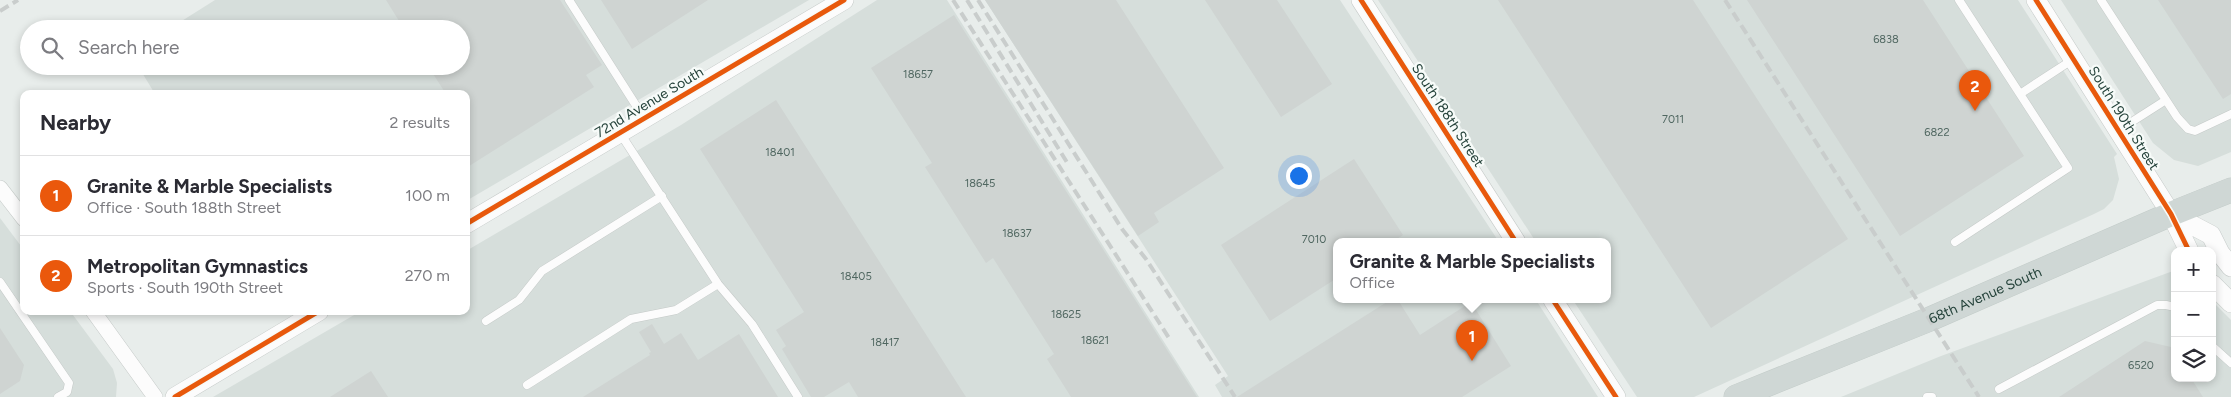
<!DOCTYPE html>
<meta charset="utf-8">
<style>
:root{--surface:#fff;--page:#f7f7f7;--text:#2b2b33;--muted:#7c7c81;--line:#e1e1e2;--accent:#ea580c}
body{margin:0;font-family:Figtree,sans-serif;background:var(--page);color:var(--text)}
.controls{position:absolute;right:15px;bottom:15px;display:grid;overflow:hidden;border-radius:10px;box-shadow:0 2px 8px #0003}
.controls button{width:45px;height:45px;display:grid;place-items:center;padding:0;border:0;border-bottom:1px solid var(--line);background:var(--surface);color:var(--text);font:25px sans-serif}
.you{position:absolute;left:1298px;top:175px;width:18px;height:18px;margin:-12px;border:4px solid #fff;border-radius:50%;background:#1a73e8;box-shadow:0 0 0 8px #1a73e833}
.badge{display:grid;place-items:center;width:32px;height:32px;border-radius:50%;background:var(--accent);color:#fff;font-size:16px;font-weight:700}
.pin{position:absolute;translate:-50% -41px;filter:drop-shadow(0 1px 2px #0008)}
.pin::after{content:'';position:absolute;top:26px;width:18px;height:15px;background:inherit;clip-path:polygon(0 0,100% 0,50% 100%)}
.popup{position:absolute;left:1333px;top:238px;width:278px;height:65px;box-sizing:border-box;display:grid;place-content:center;border-radius:10px;background:var(--surface);filter:drop-shadow(0 1px 4px #0005);font-size:16px;white-space:nowrap;color:var(--muted)}
.popup b{font-size:19px;color:var(--text)}
.popup::after{content:'';position:absolute;left:50%;top:100%;margin-left:-10px;border:10px solid transparent;border-top-color:var(--surface)}
.list{margin:0;padding:0;list-style:none}
h2{display:flex;justify-content:space-between;align-items:center;height:65px;margin:0;padding:0 20px;font-size:21px}
h2 small{font-size:16px;font-weight:400;color:var(--muted)}
.list li{display:grid;grid-template-columns:32px 1fr auto;gap:15px;align-items:center;box-sizing:border-box;height:80px;padding:0 20px;border-top:1px solid var(--line)}
.list b{display:block;font-size:19px;white-space:nowrap}
.list p{margin:0;font-size:16px;white-space:nowrap;color:var(--muted)}
.list em{font-size:16px;font-style:normal;color:var(--muted)}
.icon{flex:none;width:28px;height:28px;fill:none;stroke:currentColor;stroke-width:2;stroke-linecap:round;stroke-linejoin:round}
.map{position:relative;flex:none;width:2231px;height:397px;overflow:hidden}
.search{position:absolute;background:var(--surface);box-shadow:0 2px 8px #0003;left:20px;top:20px;width:450px;height:55px;display:flex;align-items:center;gap:12px;box-sizing:border-box;padding:0 18px;border-radius:28px;color:var(--muted);font-size:19px}
.panel{position:absolute;background:var(--surface);box-shadow:0 2px 8px #0003;left:20px;top:90px;width:450px;height:225px;border-radius:10px}
.map>svg:first-child{display:block}
.built{fill:#d6dedb}
.building{fill:#cfd4d2}
.lines{fill:none;stroke-linecap:round;stroke-linejoin:round}
.service-casing{stroke:#c5cac8;stroke-width:9}
.minor-casing{stroke:#c5cac8;stroke-width:16}
.tertiary-casing{stroke:#c5cac8;stroke-width:20}
.primary-casing{stroke:#c3ccc9;stroke-width:25}
.service{stroke:#fcfcfc;stroke-width:8}
.minor{stroke:#fcfcfc;stroke-width:15}
.tertiary{stroke:#fcfcfc;stroke-width:19}
.primary{stroke:#cfd7d5;stroke-width:24}
.rail{stroke:#c9cdcc;stroke-width:4;stroke-dasharray:10 5;stroke-linecap:butt}
.cycleway-casing{stroke:#f7fbf9;stroke-width:8}
.cycleway{stroke:#e8590c;stroke-width:5}
.labels{text-anchor:middle;stroke-width:4.5;stroke-linejoin:round;paint-order:stroke}
.number-label{font-size:11px;fill:#506761}
.street-label{font-size:14px;fill:#24423a;stroke:#f7fbf9}
</style>
<div class="map">
<svg width="2231" height="397" viewBox="0 0 2231 397">
<rect width="100%" height="100%" fill="#e8edeb"/>
<!-- built -->
<path class="built" d="M 215,0 L 809,0 L 466,201 L 466,94 L 155,94 L 138,66 L 461,66 L 461,29 L 169,29 Z
M 877,0 L 947,0 L 1199,397 L 213,397 L 361,311 L 466,311 L 466,251 L 681,125 Z
M 985,0 L 1340,0 L 1499,242 L 1337,242 L 1337,300 L 1536,300 L 1598,397 L 1222,397 L 1215,385 L 1228,376 Z
M 1378,0 L 2018,0 L 2117,154 L 2114,157 L 2119,179 L 2113,200 L 2104,209 L 2094,214 L 1694,397 L 1637,397 L 1573,300 L 1607,300 L 1607,242 L 1536,242 Z
M 2061,0 L 2231,0 L 2231,152 L 2198,166 L 2174,160 L 2153,143 Z
M 0,218 L 24,250 L 24,311 L 70,311 L 113,369 L 117,383 L 116,397 L 0,397 Z
M 2173,271 L 2175,378 L 2212,378 L 2212,301 L 2231,320 L 2231,397 L 1841,397 L 1941,356 Z"/>
<!-- building -->
<path class="building" d="M 386,0 L 560,0 L 602,65 L 586,75 L 594,87 L 466,168 L 466,94 L 446,94 L 428,66 L 461,66 L 461,29 L 404,29 Z
M 601,0 L 708,0 L 632,49 Z
M 985,0 L 1116,0 L 1224,168 L 1154,213 L 1159,222 L 1138,236 Z
M 1205,0 L 1277,0 L 1332,84 L 1281,117 Z
M 1498,0 L 1693,0 L 1848,239 L 1711,328 Z
M 1747,0 L 1923,0 L 2024,156 L 1900,236 Z
M 2158,0 L 2231,0 L 2231,94 L 2223,99 Z
M 954,15 L 1197,397 L 1071,397 L 1047,359 L 1054,354 L 993,258 L 986,263 L 925,167 L 932,163 L 871,68 Z
M 776,100 L 966,397 L 858,397 L 849,382 L 824,397 L 811,397 L 782,349 L 786,346 L 776,330 L 804,312 L 700,149 Z
M 1354,159 L 1403,235 L 1392,242 L 1337,242 L 1337,278 L 1270,321 L 1221,245 Z
M 1390,300 L 1398,300 L 1420,335 L 1471,302 L 1511,366 L 1462,397 L 1237,397 Z
M 652,324 L 664,344 L 681,333 L 698,360 L 739,334 L 778,397 L 583,397 L 650,355 L 649,353 L 651,352 L 639,332 Z
M 0,328 L 24,365 L 20,381 L 0,394 Z
M 2145,341 L 2171,347 L 2175,353 L 2175,378 L 2191,378 L 2203,397 L 2059,397 Z
M 371,371 L 388,397 L 330,397 Z"/>
<g class="lines">
<defs>
<path id="service" d="M 569,0 L 644,118
M 2101,0 L 2177,117 L 2188,129 L 2195,131 L 2231,114
M 2020,94 L 2072,60
M 2119,130 L 2166,100
M 620,133 L 718,284 L 752,324 L 798,397
M 1955,242 L 2068,168 L 1959,0
M 0,282 L 69,383 L 67,392 L 58,397
M 486,321 L 519,300 L 542,271 L 662,196
M 2212,346 L 2231,363
M 527,385 L 631,319 L 676,310 L 718,284
M 1999,389 L 2157,305 L 2166,305 L 2175,307
M 1927,397 L 1932,397"/>
<path id="minor" d="M 0,188 L 24,219
M 93,311 L 155,397"/>
<path id="tertiary" d="M 1361,0 L 1516,242
M 2036,0 L 2171,214 L 2189,251
M 2171,214 L 2211,235 L 2220,253 L 2231,267
M 466,224 L 844,0
M 2212,284 L 2231,303
M 1553,300 L 1616,397
M 175,397 L 319,311"/>
<g id="primary">
<path id="s1" d="M 1736,397 L 1930,319 L 2171,214 L 2231,190"/>
</g>
</defs>
<!-- service casing -->
<use href="#service" class="service-casing"/>
<!-- minor casing -->
<use href="#minor" class="minor-casing"/>
<!-- tertiary casing -->
<use href="#tertiary" class="tertiary-casing"/>
<!-- primary casing -->
<use href="#primary" class="primary-casing"/>
<!-- service -->
<use href="#service" class="service"/>
<!-- minor -->
<use href="#minor" class="minor"/>
<!-- tertiary -->
<use href="#tertiary" class="tertiary"/>
<!-- primary -->
<use href="#primary" class="primary"/>
<!-- rail -->
<path class="rail" d="M 953,0 L 1169,338
M 967,0 L 1068,164
M 978,0 L 1122,229 L 1146,259 L 1235,397
M 1725,0 L 1979,397
M 0,11 L 18,0"/>
<defs>
<path id="cycleway" d="M 1361,0 L 1516,242
M 2036,0 L 2171,214 L 2189,251
M 466,224 L 844,0
M 1553,300 L 1616,397
M 175,397 L 319,311"/>
</defs>
<!-- cycleway casing -->
<use href="#cycleway" class="cycleway-casing"/>
<!-- cycleway -->
<use href="#cycleway" class="cycleway"/>
</g>
<g class="labels">
<!-- number labels -->
<g class="number-label">
<text x="1886" y="43">6838</text>
<text x="918" y="78">18657</text>
<text x="1673" y="123">7011</text>
<text x="1937" y="136">6822</text>
<text x="780" y="156">18401</text>
<text x="980" y="187">18645</text>
<text x="1017" y="237">18637</text>
<text x="1314" y="243">7010</text>
<text x="856" y="280">18405</text>
<text x="1066" y="318">18625</text>
<text x="1095" y="344">18621</text>
<text x="885" y="346">18417</text>
<text x="2141" y="369">6520</text>
</g>
<!-- street labels -->
<g class="street-label">
<text transform="translate(649 102) rotate(-31)" y="5">72nd Avenue South</text>
<text transform="translate(1448 115) rotate(57)" y="5">South 188th Street</text>
<text transform="translate(2124 118) rotate(58)" y="5">South 190th Street</text>
<text dy="5" stroke="none"><textPath href="#s1" startOffset="269">68th Avenue South</textPath></text>
</g>
</g>
</svg>
<div class="controls">
<button>+</button>
<button>−</button>
<button><svg class="icon" aria-label="layers" viewBox="0 0 24 24"><path d="M12 4l9 5-9 5-9-5zM3 14l9 5 9-5"/></svg></button>
</div>
<div class="you"></div>
<div class="pin badge" style="left:1472px;top:361px">1</div>
<div class="popup"><b>Granite &amp; Marble Specialists</b>Office</div>
<div class="pin badge" style="left:1975px;top:111px">2</div>
<div class="search"><svg class="icon" aria-label="search" viewBox="0 0 24 24"><circle cx="10" cy="10" r="6"/><path d="M15 15l6 6"/></svg>Search here</div>
<section class="panel">
<h2>Nearby<small>2 results</small></h2>
<ul class="list">
<li><span class="badge">1</span><div><b>Granite &amp; Marble Specialists</b><p>Office · South 188th Street</p></div><em>100 m</em></li>
<li><span class="badge">2</span><div><b>Metropolitan Gymnastics</b><p>Sports · South 190th Street</p></div><em>270 m</em></li>
</ul>
</section>
</div>
